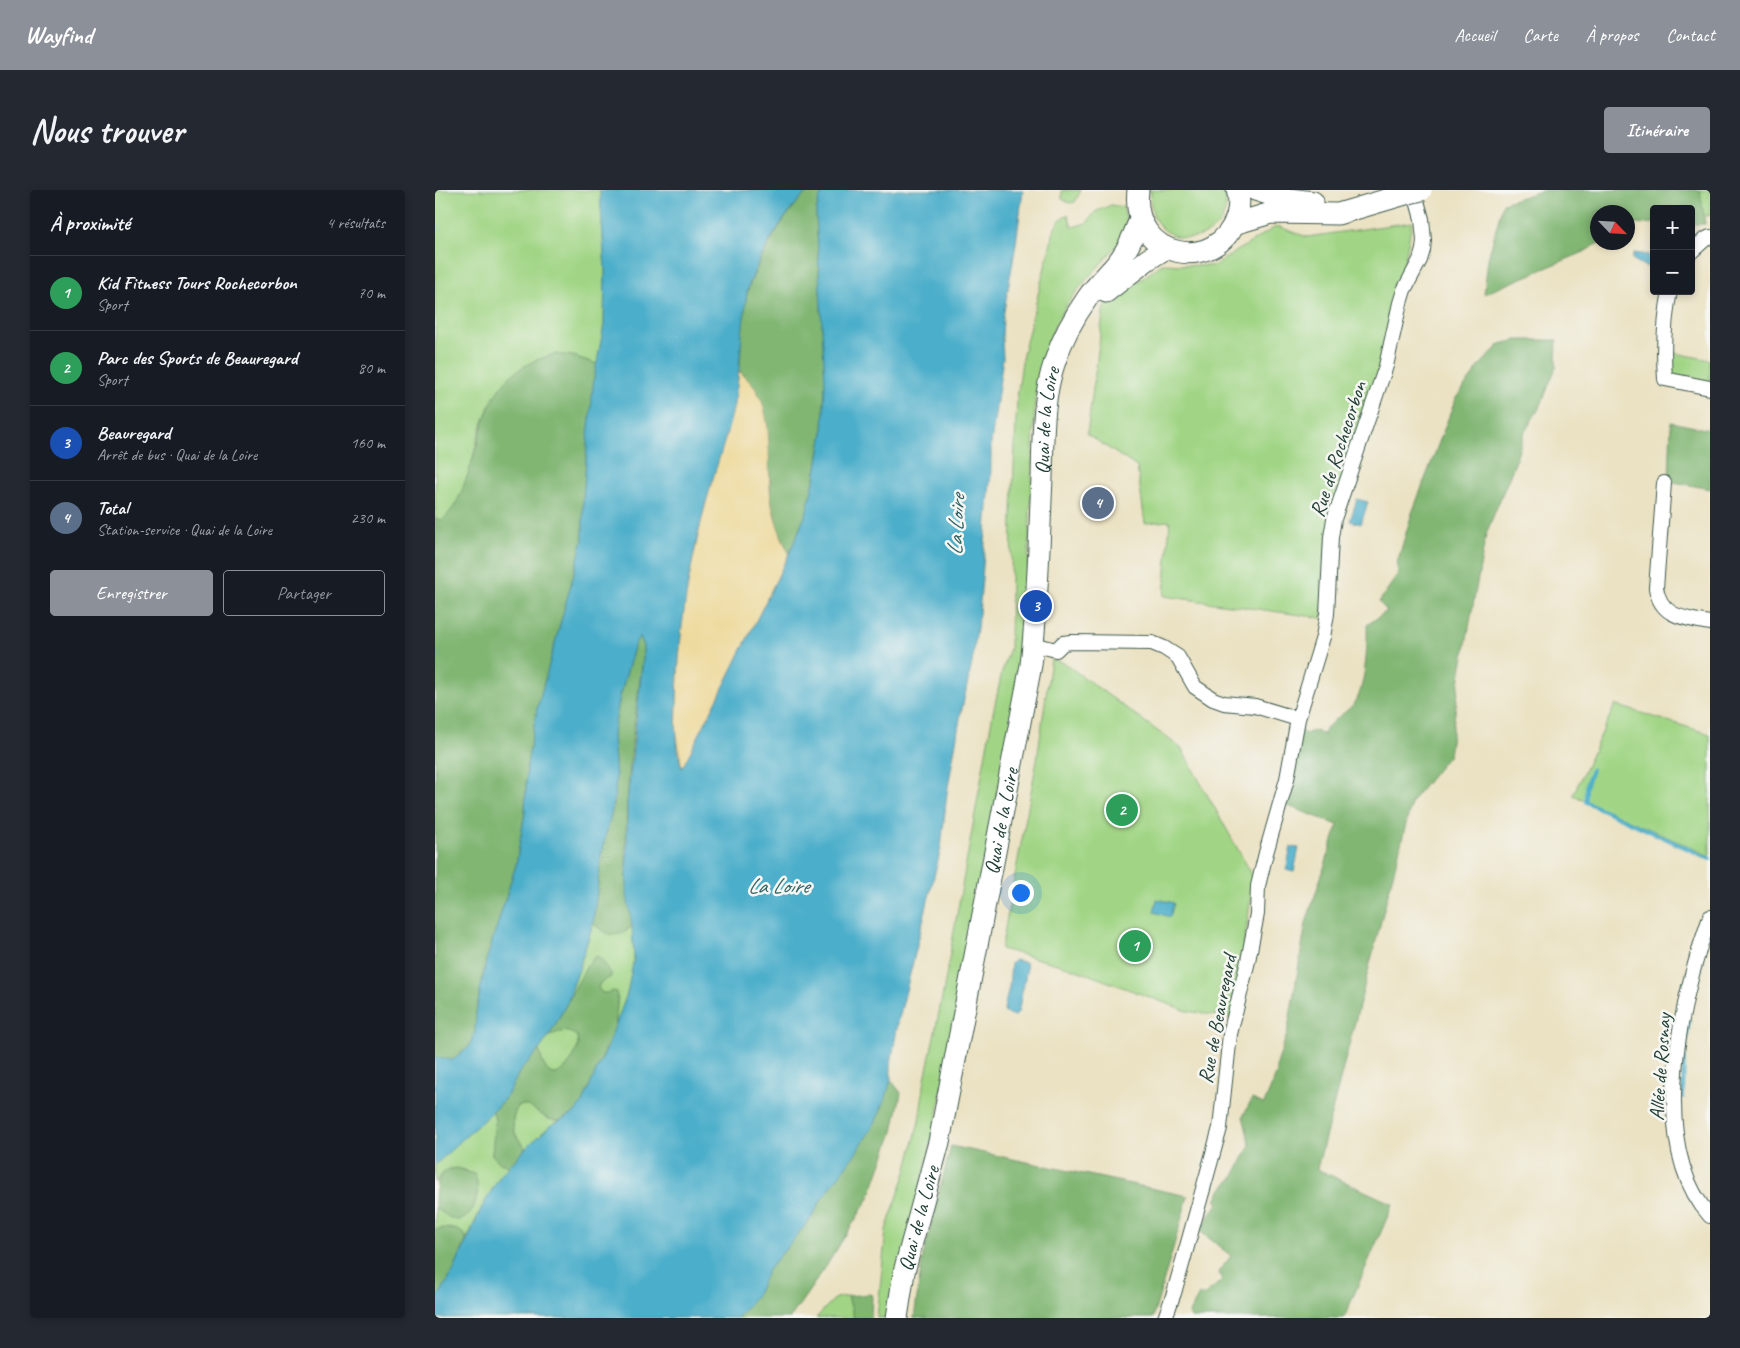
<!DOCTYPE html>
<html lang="fr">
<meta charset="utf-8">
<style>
:root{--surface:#171b24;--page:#242831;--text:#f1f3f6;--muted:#9ea1a6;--line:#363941;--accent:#8c9099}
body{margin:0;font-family:Caveat,sans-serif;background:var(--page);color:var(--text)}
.controls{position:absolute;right:15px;top:15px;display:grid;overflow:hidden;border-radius:5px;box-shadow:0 2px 8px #0003}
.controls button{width:45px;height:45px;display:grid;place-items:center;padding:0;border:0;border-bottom:1px solid var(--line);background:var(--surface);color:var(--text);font:25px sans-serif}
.compass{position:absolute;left:1155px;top:15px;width:45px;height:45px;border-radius:50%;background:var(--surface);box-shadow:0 2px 8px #0003;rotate:115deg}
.you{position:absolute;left:585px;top:702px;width:18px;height:18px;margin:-12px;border:4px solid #fff;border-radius:50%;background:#1a73e8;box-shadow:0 0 0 8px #1a73e833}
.badge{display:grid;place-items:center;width:32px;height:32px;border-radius:50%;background:var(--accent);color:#fff;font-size:16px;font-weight:700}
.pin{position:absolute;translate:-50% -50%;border:2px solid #fff;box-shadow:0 1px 5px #0006}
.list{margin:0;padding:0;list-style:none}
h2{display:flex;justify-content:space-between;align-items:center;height:65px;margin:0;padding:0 20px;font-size:21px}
h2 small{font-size:16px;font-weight:400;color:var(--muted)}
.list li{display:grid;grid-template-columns:32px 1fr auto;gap:15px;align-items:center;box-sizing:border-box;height:75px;padding:0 20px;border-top:1px solid var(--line)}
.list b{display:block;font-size:19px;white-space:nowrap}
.list p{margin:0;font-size:16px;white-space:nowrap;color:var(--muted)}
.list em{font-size:16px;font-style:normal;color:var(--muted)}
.actions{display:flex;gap:10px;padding:15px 20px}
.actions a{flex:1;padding:11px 0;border:1px solid var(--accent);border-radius:5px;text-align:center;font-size:18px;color:var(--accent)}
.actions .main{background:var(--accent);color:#fff}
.map{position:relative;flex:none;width:1275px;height:1128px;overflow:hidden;border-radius:5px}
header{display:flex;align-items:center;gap:30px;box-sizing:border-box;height:70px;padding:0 25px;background:var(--accent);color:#fff}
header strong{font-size:24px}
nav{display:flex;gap:28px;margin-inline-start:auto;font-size:18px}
.intro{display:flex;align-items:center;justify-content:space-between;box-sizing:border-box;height:120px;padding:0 30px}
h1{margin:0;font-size:35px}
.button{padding:12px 22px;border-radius:5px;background:var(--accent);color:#fff;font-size:18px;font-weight:700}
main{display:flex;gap:30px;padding:0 30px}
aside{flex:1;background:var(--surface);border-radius:5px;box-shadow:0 2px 8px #0003}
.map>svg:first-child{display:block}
.green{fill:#a1d585;stroke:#60895c}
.forest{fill:#80b672;stroke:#507a53}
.sand{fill:#eeda9e;stroke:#868c69}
.water{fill:#4baeca;stroke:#35767f}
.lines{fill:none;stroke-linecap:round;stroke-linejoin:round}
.stream{stroke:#4baeca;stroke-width:4}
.minor-casing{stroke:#3e5649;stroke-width:16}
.primary-casing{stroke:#3e5649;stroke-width:23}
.minor{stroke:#fff;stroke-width:14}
.primary{stroke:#fff;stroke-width:21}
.primary-bridge-casing{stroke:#3e5649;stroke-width:23;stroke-linecap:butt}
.primary-bridge{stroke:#fff;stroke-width:21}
.labels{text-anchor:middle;stroke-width:5;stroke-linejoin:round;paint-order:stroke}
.street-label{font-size:21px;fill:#1f3d34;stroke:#f6f6f2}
.water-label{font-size:22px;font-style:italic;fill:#2c5f61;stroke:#f6f6f2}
</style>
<header>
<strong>Wayfind</strong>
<nav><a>Accueil</a><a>Carte</a><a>À propos</a><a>Contact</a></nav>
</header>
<div class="intro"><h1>Nous trouver</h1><a class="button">Itinéraire</a></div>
<main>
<aside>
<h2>À proximité<small>4 résultats</small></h2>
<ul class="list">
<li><span class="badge" style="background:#2e9e5b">1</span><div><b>Kid Fitness Tours Rochecorbon</b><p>Sport</p></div><em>70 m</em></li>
<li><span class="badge" style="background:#2e9e5b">2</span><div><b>Parc des Sports de Beauregard</b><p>Sport</p></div><em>80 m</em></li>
<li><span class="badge" style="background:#1a4fb4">3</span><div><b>Beauregard</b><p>Arrêt de bus · Quai de la Loire</p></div><em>160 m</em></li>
<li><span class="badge" style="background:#5c6f8a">4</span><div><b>Total</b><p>Station-service · Quai de la Loire</p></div><em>230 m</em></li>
</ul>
<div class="actions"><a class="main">Enregistrer</a><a>Partager</a></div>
</aside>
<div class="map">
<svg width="1275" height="1128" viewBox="0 0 1275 1128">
<rect width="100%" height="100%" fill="#f6f6f2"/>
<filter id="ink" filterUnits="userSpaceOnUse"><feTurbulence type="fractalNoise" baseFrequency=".02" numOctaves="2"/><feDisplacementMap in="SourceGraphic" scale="10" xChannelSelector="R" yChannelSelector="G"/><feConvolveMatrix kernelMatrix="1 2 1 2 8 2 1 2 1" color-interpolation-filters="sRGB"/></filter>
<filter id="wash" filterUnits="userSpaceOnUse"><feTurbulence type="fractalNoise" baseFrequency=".0096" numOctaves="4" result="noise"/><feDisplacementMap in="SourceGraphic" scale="20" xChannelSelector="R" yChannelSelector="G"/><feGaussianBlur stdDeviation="1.12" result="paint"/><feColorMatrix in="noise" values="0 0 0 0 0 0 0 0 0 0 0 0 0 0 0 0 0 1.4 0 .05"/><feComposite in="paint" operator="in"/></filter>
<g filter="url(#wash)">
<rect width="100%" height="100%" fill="#ebe2c3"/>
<!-- green -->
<path class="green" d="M 0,0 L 165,0 L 170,80 L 169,135 L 162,174 L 138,166 L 55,214 C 51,224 47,234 44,244 C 36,274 31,309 7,331 L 0,328 Z
M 627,0 L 646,0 L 640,12 L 634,13 L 627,9 Z
M 712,0 L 790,0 C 803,60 709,67 716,2 Z
M 1254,0 L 1275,0 L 1275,26 L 1269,25 Z
M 676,15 L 688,17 L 692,30 L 686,51 L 645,97 L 633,113 L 620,135 L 608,167 L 600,209 L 589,473 L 500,938 L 454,1128 L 442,1128 L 451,1040 L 472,979 L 484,931 L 490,889 L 507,808 L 558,523 L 567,482 L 575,458 L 577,321 L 582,209 L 588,164 L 620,37 L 626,29 L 633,24 L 637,37 L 652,33 L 660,22 Z
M 977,32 L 954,158 L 892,347 L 887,428 L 729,406 L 735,331 L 710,333 L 702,277 L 652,244 L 669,116 L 727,74 L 778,76 L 842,36 L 872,47 Z
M 1231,161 L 1275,170 L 1275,193 L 1234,184 Z
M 616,469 L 629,473 L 746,558 L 819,688 L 798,828 L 752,821 L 633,777 L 566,759 L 602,570 Z
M 1180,515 L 1275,544 L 1275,666 L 1138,605 Z
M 158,733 L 166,740 L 188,744 L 197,736 L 199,768 L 192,804 L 181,835 L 180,826 L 183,807 L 167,803 L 163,798 L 164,793 L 157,769 L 132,813 L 143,782 Z
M 124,841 L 134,841 L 142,846 C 142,849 143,851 143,854 C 143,864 125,892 114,882 C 108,877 106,867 104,860 L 114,846 Z
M 84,915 C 96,914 102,923 112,928 C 115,930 120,930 124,931 L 115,936 L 91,958 C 78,945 73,931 84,915 Z
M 58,921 L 60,930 L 57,965 L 65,973 L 74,976 C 55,998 43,1025 31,1051 L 31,1046 C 20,1037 13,1037 0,1040 L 0,1018 L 28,1029 L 35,1023 L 42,1005 L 31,980 C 14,976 10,979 0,993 L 0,975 Z
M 413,1106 L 419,1128 L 381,1128 L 400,1108 Z"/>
<!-- forest -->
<path class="forest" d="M 374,0 L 389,0 L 384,9 L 381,23 L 390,192 L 388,243 L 380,288 L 371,324 L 354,364 L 342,336 L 336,308 L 333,248 L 323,202 L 305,181 C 306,155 306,121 314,97 C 316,90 320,82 323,76 C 336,47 352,22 374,0 Z
M 1109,0 L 1265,0 L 1270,34 L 1256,34 L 1256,19 L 1219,19 L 1219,33 L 1193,35 L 1192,22 L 1162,22 L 1162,52 L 1164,53 L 1149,62 L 1049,104 L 1053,69 L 1068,13 Z
M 1082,150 L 1122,150 L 1121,177 L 1106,215 L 1089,243 L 1080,273 L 1051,344 L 1025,487 L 1014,565 L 977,611 L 882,979 L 958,1014 L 909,1128 L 756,1128 L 754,1123 L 764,1105 L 770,1105 L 788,1089 L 783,1082 L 796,1066 L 765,1041 L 772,1030 L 772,1028 L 784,1013 L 781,1011 L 784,1005 L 783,1004 L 790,995 L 798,988 L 815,955 L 808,926 L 817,909 L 829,914 L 842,882 L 842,874 L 852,844 L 871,733 L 903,635 L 845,613 L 861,537 L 870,544 L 881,540 L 888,545 C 894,531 907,526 918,515 C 930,504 933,453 932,435 L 952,421 L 944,412 L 963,384 L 962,373 L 977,323 L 1021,208 L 1046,174 L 1065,154 Z
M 120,164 L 138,166 L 162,174 L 152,256 L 148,309 L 148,350 L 102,519 L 92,575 L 90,622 L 81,675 L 51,771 L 41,823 L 40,842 L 34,857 L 18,870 L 0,867 L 0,328 L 7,330 C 19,320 25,307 30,292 C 53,233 47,183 120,164 Z
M 1236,232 L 1275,240 L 1275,299 L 1234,291 Z
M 205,446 L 208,454 L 208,468 C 196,555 183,650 197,736 C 180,750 173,746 158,733 L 167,661 L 180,608 L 181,587 L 178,544 L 185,506 L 200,454 Z
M 162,766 L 167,770 L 176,783 L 176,787 L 165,793 L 163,798 L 167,803 L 173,803 L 178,801 L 181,802 C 184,812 180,824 181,835 L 148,912 L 139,923 L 124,931 C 120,930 115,930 112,928 C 102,923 96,914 84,915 C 73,931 78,945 91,958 L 74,976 L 65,973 L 57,965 L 60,930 L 58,921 L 72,906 L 85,881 L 104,860 C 106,867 108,877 114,882 C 125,892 143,864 143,854 C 143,851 142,849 142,846 C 131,839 125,841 114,846 L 153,774 L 157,769 Z
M 456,890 L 466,903 L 458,942 L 434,1008 L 390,1078 L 355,1128 L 302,1128 L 323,1102 L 328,1088 L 333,1080 L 378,1026 L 386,1010 L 440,933 L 450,910 Z
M 516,956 L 753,1006 L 718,1128 L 479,1128 L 488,1065 Z
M 21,978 L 39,984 C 47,996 41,1031 21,1030 C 14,1029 7,1021 0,1018 C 0,1000 0,981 21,978 Z
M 7,1038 L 23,1040 L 31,1046 L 31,1051 L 18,1082 L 0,1112 L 0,1040 Z
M 434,1104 L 437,1105 L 436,1128 L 419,1128 L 413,1106 Z"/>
<!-- sand -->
<path class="sand" d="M 304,181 C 310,187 318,194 322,201 C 339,228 332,278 336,309 C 339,329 346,346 354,364 L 285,504 L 247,579 L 241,539 L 243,485 L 248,416 L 268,323 L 299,215 Z"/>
<!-- water -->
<path class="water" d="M 165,0 L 374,0 C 347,26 327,60 314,95 C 311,103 311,113 310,121 C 305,152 305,184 299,215 C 291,252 277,287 268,324 C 253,383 244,442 242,503 C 242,528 239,554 247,578 L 285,504 L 354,364 L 371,324 L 380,288 L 388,243 L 390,192 L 381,23 L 384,9 L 389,0 L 588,0 L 581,54 L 568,127 L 567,148 L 568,168 L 556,253 L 556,281 L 544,424 L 537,473 L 526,523 L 512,603 L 506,658 L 463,833 L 456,873 L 456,890 L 450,910 L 440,933 L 423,960 L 386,1010 L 378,1026 L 333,1080 C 329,1087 327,1095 323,1102 C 317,1112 309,1120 302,1128 L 0,1128 L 0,1112 L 18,1082 L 47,1017 L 65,986 L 91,958 L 115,936 L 139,923 L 148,912 L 161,881 L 171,861 L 192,804 L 199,768 L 197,736 L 192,704 L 192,613 L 208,468 L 208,454 L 205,446 L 200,454 L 185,506 L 178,544 L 181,587 L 180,608 L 167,661 L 158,733 L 143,782 L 132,813 L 114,846 L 104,860 L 85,881 L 72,906 L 58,921 L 0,975 L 0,867 L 18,870 L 34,857 L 40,842 L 41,823 L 51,771 L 81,675 L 90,622 L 92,575 L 102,519 L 148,350 L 148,309 L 152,256 L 159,188 L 169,135 L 170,80 Z
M 1199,63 L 1214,65 L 1216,73 L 1211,77 L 1197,69 Z
M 922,309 L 933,312 L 926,334 L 915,331 Z
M 856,657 L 864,658 L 859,682 L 851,680 Z
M 722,709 L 739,713 L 735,727 L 719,722 Z
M 580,770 L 591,773 L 592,778 L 583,823 L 580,826 L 570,823 L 569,819 L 574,797 L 576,773 Z"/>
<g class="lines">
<!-- stream -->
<path class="stream" d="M 1157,579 L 1151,597 L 1151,612 L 1275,669
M 1248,907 L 1249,863 L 1254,832"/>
</g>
</g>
<g filter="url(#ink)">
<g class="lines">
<defs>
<path id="minor" d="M 1256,62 L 1269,50 L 1275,47
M 1235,101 C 1229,130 1228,159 1230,189 L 1275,198
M 1229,293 L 1221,398 C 1226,428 1250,428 1275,433
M 598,454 L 621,460 L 628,453 L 636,452 L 717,453 L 729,458 L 743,467 L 760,497 L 778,509 L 789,513 L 820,516 L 863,529
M 1275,727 C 1246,808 1211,955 1275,1026
M 730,1128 L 739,1103 L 785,938 L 795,844 L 813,771 L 822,724 L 823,696 L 831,663 L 852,589 L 863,529 L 888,447 L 892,424 L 896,347 L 899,329 L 951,176 L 965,113 L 969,100 L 985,70 L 988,60 L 989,50 L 987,29 L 979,0"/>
<g id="primary">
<path d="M 703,0 C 695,70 783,85 802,26 C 804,18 805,9 802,0"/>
<path d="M 820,0 L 846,8 L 878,12"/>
<path d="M 799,34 L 836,23 L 903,24 L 974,3"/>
<path d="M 671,102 L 712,70 L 731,58"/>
<path id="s1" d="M 462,1128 L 469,1082 L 504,952 L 513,906 L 596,475 C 603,413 604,351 607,288 C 608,250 607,208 620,171 C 627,149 639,127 653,107 C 660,97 669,88 678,78 C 691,64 698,47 705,29"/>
</g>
</defs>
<!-- minor casing -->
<use href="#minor" class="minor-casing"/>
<!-- primary casing -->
<use href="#primary" class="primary-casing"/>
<!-- minor -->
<use href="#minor" class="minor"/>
<!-- primary -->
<use href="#primary" class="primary"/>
<defs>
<path id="primary-bridge" d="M 974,3 L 986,0"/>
</defs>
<!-- primary-bridge casing -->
<use href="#primary-bridge" class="primary-bridge-casing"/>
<!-- primary-bridge -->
<use href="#primary-bridge" class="primary-bridge"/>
</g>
</g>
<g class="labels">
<!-- street labels -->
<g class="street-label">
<text dy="7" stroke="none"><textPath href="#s1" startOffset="912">Quai de la Loire</textPath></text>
<text transform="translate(903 259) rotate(-72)" y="7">Rue de Rochecorbon</text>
<text dy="7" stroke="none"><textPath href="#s1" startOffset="508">Quai de la Loire</textPath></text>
<text transform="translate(782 829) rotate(-79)" y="7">Rue de Beauregard</text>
<text transform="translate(1225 877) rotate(-86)" y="7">Allée de Rosnay</text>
<text dy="7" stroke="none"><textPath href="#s1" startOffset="102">Quai de la Loire</textPath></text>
</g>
<!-- water labels -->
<g class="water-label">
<text transform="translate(520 335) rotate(-87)" y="8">La Loire</text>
<text x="343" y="703">La Loire</text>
</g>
</g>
</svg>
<div class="controls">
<button>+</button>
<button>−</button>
</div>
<svg class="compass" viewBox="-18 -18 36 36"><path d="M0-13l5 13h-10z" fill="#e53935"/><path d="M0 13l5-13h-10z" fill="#9ea1a6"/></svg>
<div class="you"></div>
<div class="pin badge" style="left:700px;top:756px;background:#2e9e5b">1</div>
<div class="pin badge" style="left:687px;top:620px;background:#2e9e5b">2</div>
<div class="pin badge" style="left:601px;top:416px;background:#1a4fb4">3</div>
<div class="pin badge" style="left:663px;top:313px;background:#5c6f8a">4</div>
</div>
</main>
